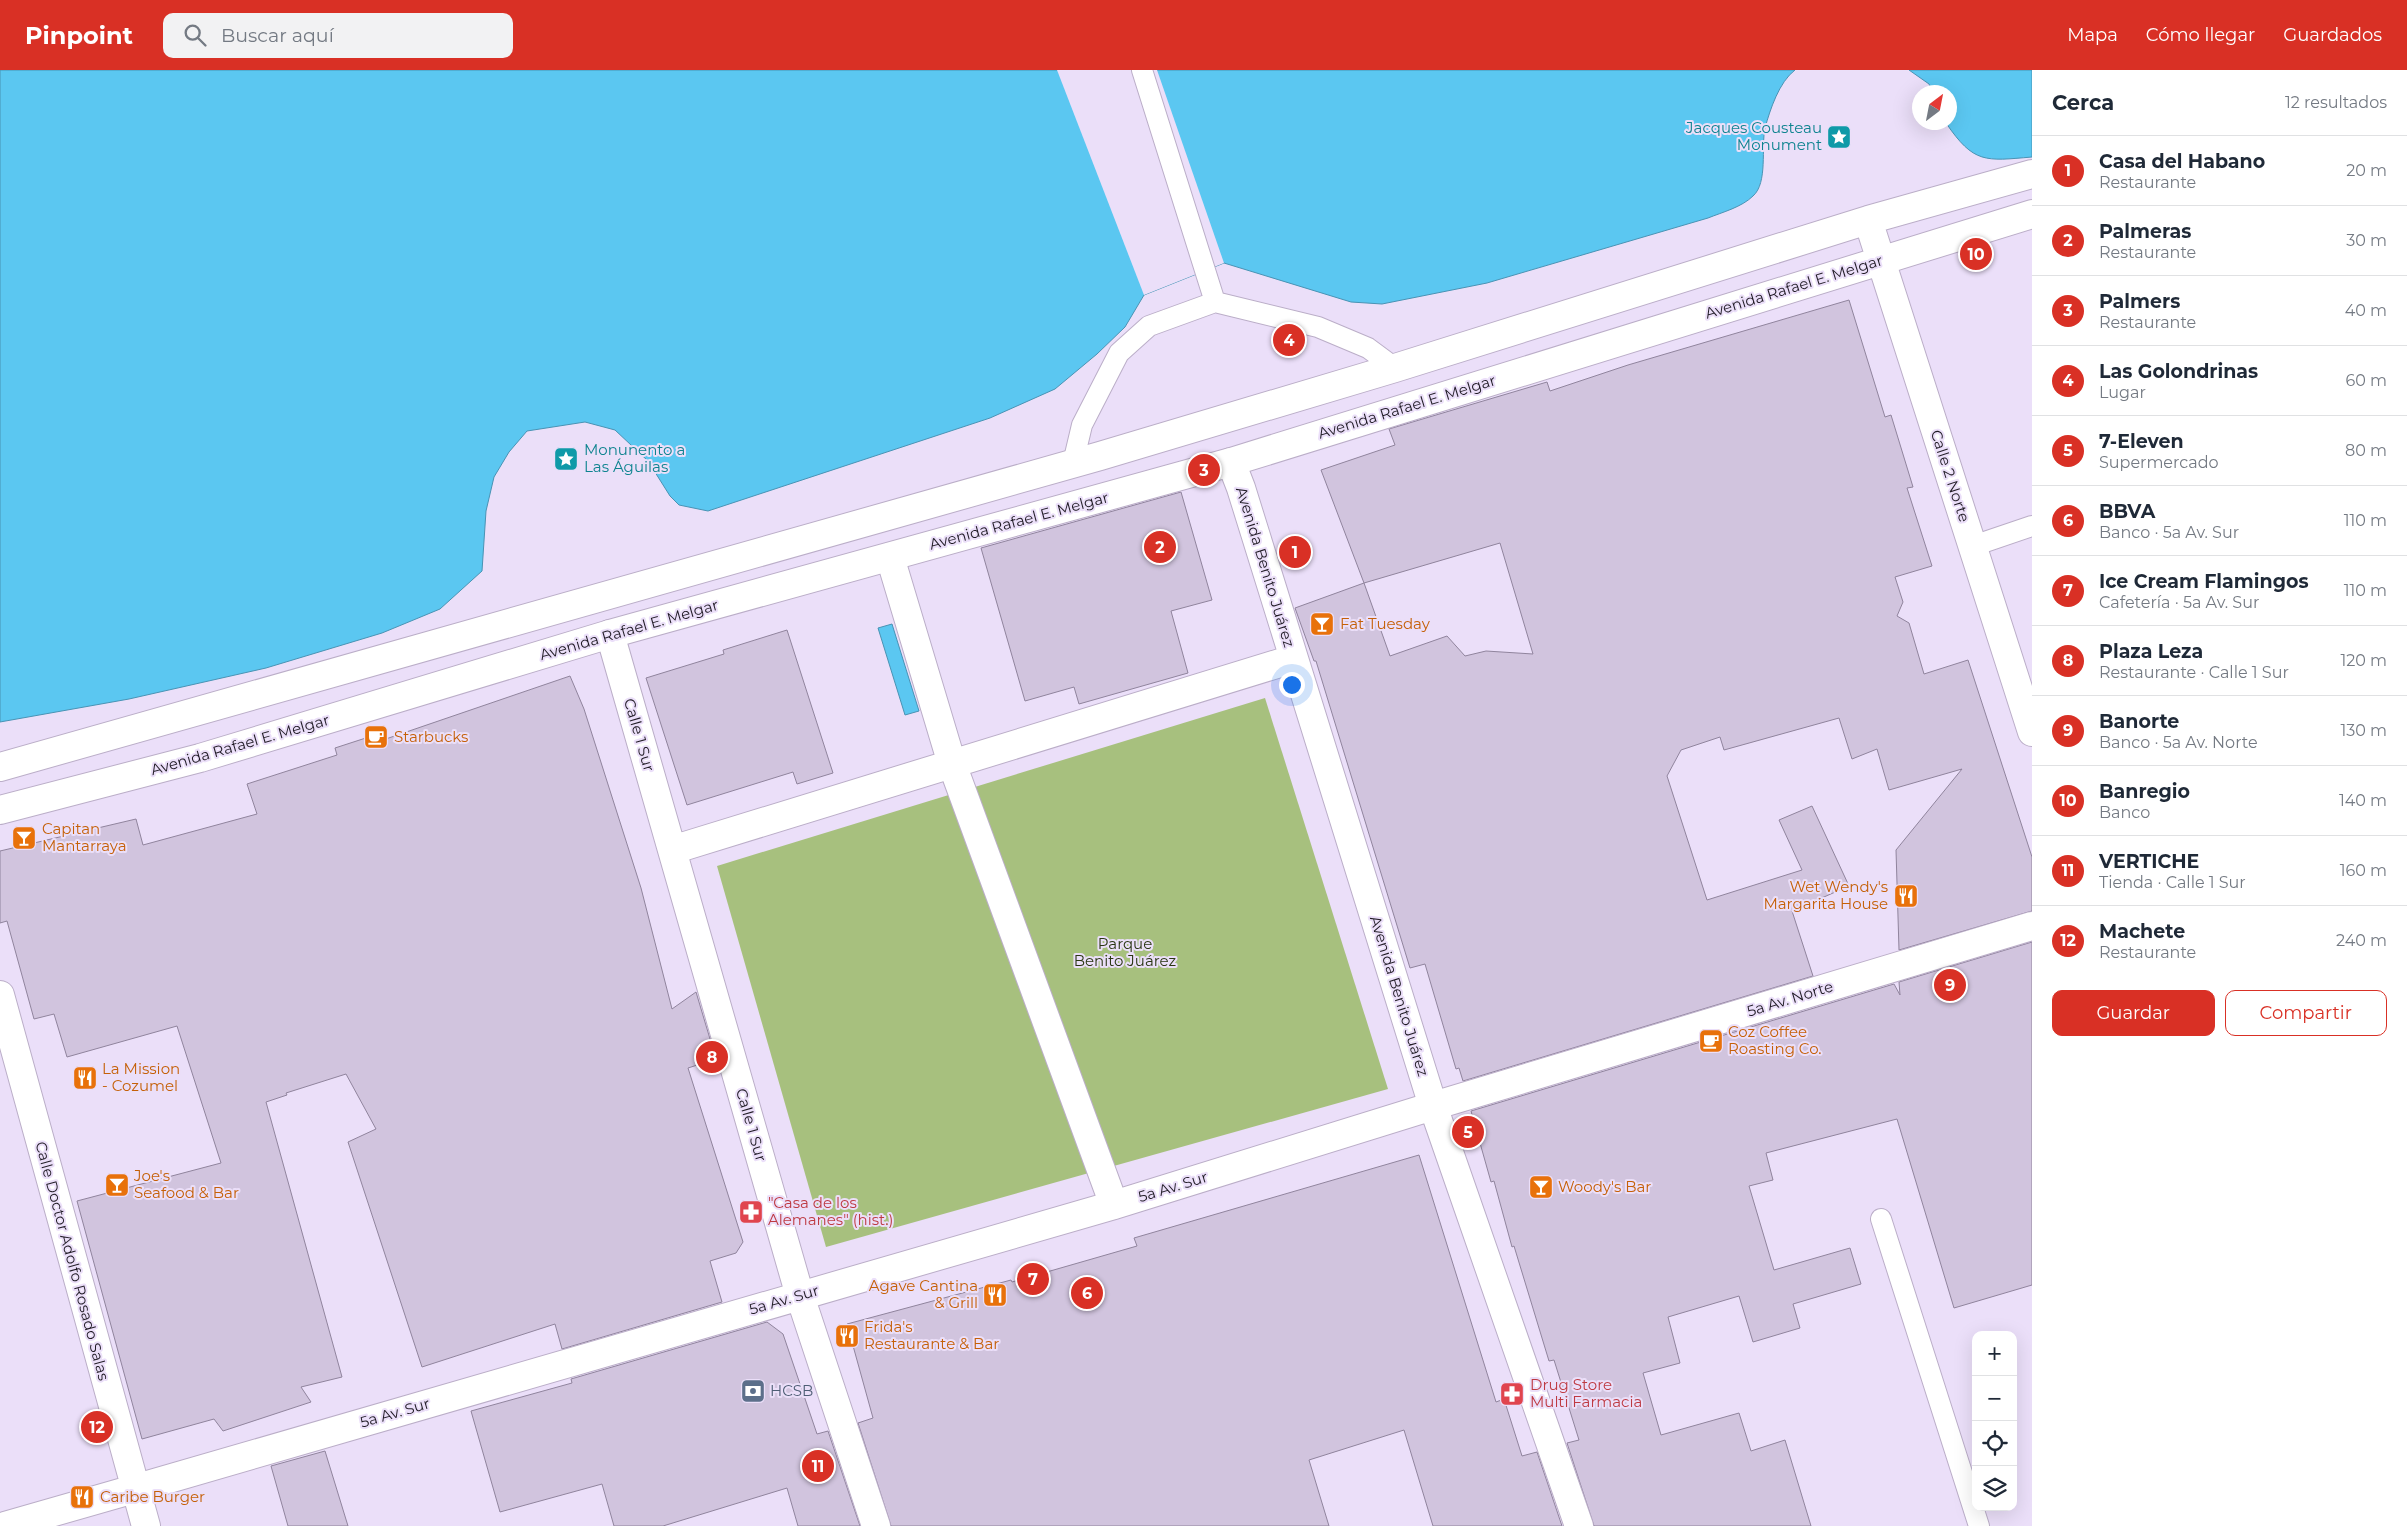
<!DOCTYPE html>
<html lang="es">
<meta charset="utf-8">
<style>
:root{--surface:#fff;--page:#f2f2f3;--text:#1f2937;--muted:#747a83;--line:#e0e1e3;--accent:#d93025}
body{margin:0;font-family:Montserrat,sans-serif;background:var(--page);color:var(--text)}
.controls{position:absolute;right:15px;bottom:15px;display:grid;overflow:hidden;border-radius:10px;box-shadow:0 5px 20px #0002}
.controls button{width:45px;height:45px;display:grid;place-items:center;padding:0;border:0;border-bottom:1px solid var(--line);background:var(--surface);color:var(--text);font:25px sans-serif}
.compass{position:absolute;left:1912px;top:15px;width:45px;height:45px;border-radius:50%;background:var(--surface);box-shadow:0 5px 20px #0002;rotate:32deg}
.you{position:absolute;left:1291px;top:614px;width:18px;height:18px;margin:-12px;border:4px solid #fff;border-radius:50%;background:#1a73e8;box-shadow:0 0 0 8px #1a73e833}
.badge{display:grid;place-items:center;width:32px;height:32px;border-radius:50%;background:var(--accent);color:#fff;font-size:16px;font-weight:700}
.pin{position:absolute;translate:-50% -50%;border:2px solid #fff;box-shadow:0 1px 5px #0006}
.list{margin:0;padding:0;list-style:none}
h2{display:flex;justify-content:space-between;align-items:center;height:65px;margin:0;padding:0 20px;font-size:21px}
h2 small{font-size:16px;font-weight:400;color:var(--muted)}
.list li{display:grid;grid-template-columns:32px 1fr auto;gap:15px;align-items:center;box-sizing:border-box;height:70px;padding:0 20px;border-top:1px solid var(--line)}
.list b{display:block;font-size:19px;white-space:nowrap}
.list p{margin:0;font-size:16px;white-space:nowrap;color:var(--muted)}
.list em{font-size:16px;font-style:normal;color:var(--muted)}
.actions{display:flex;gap:10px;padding:15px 20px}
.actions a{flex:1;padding:11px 0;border:1px solid var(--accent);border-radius:10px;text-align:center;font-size:18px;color:var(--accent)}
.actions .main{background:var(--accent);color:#fff}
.icon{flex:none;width:28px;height:28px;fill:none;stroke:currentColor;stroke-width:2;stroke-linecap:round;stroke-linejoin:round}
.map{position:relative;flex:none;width:2032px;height:1456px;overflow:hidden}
header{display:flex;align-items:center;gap:30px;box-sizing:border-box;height:70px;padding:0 25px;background:var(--accent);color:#fff}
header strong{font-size:24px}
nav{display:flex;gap:28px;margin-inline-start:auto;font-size:18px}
.search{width:350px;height:45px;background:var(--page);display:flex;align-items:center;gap:12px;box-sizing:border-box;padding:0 18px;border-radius:10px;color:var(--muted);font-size:19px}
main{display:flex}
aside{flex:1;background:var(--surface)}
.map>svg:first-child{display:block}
.green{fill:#a7c07e}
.water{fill:#5bc7f1;stroke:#4993b4}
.pier{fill:#ebdff9}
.building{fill:#d1c4de;stroke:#90849d;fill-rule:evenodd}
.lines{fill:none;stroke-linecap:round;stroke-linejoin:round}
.service-casing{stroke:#bbaec8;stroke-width:22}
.pedestrian-casing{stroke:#bbaec8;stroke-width:30}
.minor-casing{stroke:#bbaec8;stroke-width:30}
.secondary-casing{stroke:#bbaec8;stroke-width:30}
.service{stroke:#fff;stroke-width:20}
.pedestrian{stroke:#fff;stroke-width:28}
.minor{stroke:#fff;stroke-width:28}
.secondary{stroke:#fff;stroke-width:28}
.labels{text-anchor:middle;stroke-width:4;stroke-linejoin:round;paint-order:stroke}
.culture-label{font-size:15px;fill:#0d838f;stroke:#ebdff9;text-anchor:end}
.street-label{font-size:15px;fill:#1f1a24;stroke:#ebdff9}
.food-label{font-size:15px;fill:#c56008;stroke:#ebdff9;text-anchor:start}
.park-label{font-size:15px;fill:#2a3613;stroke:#ebdff9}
.health-label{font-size:15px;fill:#be3a42;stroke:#ebdff9;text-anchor:start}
.service-label{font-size:15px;fill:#4e5e75;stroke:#ebdff9;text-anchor:start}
</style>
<header>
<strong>Pinpoint</strong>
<div class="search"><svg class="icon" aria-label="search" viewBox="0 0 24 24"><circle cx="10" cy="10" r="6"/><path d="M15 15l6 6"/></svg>Buscar aquí</div>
<nav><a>Mapa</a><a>Cómo llegar</a><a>Guardados</a></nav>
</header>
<main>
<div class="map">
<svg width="2032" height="1456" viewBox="0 0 2032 1456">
<rect width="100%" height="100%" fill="#ebdff9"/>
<!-- green -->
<path class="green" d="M 1265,628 L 1388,1019 L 826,1177 L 717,796 Z"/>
<!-- water -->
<path class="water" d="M 0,0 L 1795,0 C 1779,12 1770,40 1765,58 C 1761,77 1768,113 1753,126 C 1742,137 1723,142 1708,148 L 1487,213 L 1382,234 L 1351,232 L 1224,193 L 1144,225 L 1125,257 L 1097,284 L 1055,319 L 990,348 L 708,441 L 679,435 L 670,426 L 648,391 L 615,360 L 585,352 L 527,361 L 509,382 L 494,407 L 486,441 L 482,501 L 440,539 L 382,563 L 266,598 L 129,629 L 0,652 Z
M 1909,0 L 2032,0 L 2032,87 C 1985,91 1974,94 1946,53 L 1950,52 L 1950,22 L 1933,22 L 1929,14 Z
M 892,554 L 919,641 L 905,645 L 878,558 Z"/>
<!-- pier -->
<path class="pier" d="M 1057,0 L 1157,0 L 1224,193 L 1144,225 Z"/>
<!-- building -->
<path class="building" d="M 1849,230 L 1885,347 L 1891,345 L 1913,417 L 1907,418 L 1932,496 L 1895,507 L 1903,532 L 1897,546 L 1909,553 L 1924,604 L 1968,590 L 2032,787 L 2032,841 L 1899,880 L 1896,780 L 1962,699 L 1889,720 L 1877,679 L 1852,689 L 1839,648 L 1724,680 L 1720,667 L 1681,680 L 1667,706 L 1707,830 L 1802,800 L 1779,750 L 1812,736 L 1849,816 L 1792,841 L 1813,906 L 1463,1011 L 1459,998 L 1456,999 L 1425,894 L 1410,898 L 1316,591 L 1314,591 L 1295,538 L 1364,513 L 1321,400 L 1395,375 L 1389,359 L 1547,312 L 1550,321 L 1628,295 ZM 1500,473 L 1533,584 L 1486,581 L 1465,586 L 1447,566 L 1390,586 L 1364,513 Z
M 1181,422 L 1212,530 L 1171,541 L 1188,603 L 1079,634 L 1074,617 L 1025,631 L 981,478 Z
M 787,560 L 833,703 L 797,714 L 793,702 L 687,735 L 646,608 L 724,584 L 723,580 Z
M 570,606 L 584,639 L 641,818 L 672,939 L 696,922 L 716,989 L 688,998 L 743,1172 L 736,1183 L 710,1191 L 722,1232 L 562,1279 L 555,1254 L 422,1297 L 348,1072 L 376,1059 L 346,1004 L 286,1023 L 287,1025 L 266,1032 L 342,1307 L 301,1317 L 311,1332 L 223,1361 L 214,1349 L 142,1369 L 77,1131 L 221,1093 L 177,956 L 67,987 L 54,944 L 34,949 L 7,851 L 0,853 L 0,781 L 136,749 L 143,775 L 257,744 L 247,714 L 337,685 L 335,678 L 375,665 L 377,672 Z
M 2032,872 L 2032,1215 L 1954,1238 L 1897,1049 L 1766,1083 L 1773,1110 L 1749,1116 L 1774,1200 L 1850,1178 L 1861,1214 L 1793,1234 L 1800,1258 L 1753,1272 L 1739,1226 L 1668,1247 L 1680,1293 L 1643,1303 L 1661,1365 L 1739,1343 L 1751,1381 L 1785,1370 L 1811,1456 L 1594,1456 L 1567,1373 L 1579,1370 L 1554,1290 L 1549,1291 L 1514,1176 L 1512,1177 L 1494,1111 L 1491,1112 L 1471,1041 L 1894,914 L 1900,925 L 1899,912 Z
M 1419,1085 L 1496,1332 L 1504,1329 L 1522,1386 L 1537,1382 L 1562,1456 L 1433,1456 L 1404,1360 L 1309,1390 L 1329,1456 L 891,1456 L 858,1353 L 873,1348 L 847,1254 L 1011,1210 L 1012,1212 L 1137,1176 L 1134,1168 Z
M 767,1252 L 783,1264 L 817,1364 L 828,1361 L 860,1456 L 798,1456 L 787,1418 L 663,1456 L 614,1456 L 602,1414 L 500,1442 L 471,1341 L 572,1313 L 571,1309 Z
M 325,1381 L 348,1456 L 288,1456 L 271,1396 Z"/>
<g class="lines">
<defs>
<path id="service" d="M 1142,0 L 1215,232
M 1073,393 L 1082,355 L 1119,283 L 1149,256 L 1215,232 L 1318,257 L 1368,278 L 1395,298
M 1973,476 L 2032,456
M 1881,1149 L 1979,1456"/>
<path id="pedestrian" d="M 1231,392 L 1241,418 L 1433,1036 L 1579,1456
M 890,487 L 952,694 L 1114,1135
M 610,564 L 800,1226 L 876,1456
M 672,780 L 1293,589
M 134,1419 L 1114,1135 L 1433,1036 L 2032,856"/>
<path id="minor" d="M 0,925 L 146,1456
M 5,1456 L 134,1419"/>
<path id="secondary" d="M 1868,150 L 2032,662
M 0,697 L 1100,386 L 1395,298 L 1868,150 L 2032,104
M 0,740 L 200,688 L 610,564 L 1231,392 L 2032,144"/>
</defs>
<!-- service casing -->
<use href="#service" class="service-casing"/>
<!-- pedestrian casing -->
<use href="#pedestrian" class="pedestrian-casing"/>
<!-- minor casing -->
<use href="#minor" class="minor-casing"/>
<!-- secondary casing -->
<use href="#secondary" class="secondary-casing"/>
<!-- service -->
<use href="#service" class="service"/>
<!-- pedestrian -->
<use href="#pedestrian" class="pedestrian"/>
<!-- minor -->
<use href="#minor" class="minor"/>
<!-- secondary -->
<use href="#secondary" class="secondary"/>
</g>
<!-- icons -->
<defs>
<symbol id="sight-square" viewBox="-11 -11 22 22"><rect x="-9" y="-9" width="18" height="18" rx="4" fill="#0f9aa8" stroke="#ebdff9"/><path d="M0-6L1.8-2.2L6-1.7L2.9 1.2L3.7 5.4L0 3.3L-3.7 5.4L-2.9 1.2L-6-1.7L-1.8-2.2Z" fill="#fff"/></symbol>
<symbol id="bar-square" viewBox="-11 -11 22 22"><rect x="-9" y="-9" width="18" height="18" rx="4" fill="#e8710a" stroke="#ebdff9"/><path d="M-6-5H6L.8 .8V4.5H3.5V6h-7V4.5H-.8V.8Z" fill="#fff"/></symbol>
<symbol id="cafe-square" viewBox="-11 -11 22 22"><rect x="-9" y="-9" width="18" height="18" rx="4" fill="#e8710a" stroke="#ebdff9"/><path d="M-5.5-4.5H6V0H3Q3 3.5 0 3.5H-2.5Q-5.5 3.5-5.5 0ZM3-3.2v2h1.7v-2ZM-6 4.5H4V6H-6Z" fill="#fff"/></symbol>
<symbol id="restaurant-square" viewBox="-11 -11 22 22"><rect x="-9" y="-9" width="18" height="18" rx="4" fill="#e8710a" stroke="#ebdff9"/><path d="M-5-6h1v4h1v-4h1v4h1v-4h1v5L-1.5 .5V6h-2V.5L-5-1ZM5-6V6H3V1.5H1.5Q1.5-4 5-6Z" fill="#fff"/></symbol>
<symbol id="pharmacy-square" viewBox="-11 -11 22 22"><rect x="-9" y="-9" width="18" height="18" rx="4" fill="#e0444e" stroke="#ebdff9"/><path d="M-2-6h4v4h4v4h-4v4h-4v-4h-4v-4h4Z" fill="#fff"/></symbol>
<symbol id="bank-square" viewBox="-11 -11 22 22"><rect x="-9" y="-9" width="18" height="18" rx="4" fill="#5c6f8a" stroke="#ebdff9"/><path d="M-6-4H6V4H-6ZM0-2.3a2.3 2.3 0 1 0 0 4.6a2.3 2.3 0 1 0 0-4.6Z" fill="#fff"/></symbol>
</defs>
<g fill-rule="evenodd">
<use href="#sight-square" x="1825" y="53" width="28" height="28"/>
<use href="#sight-square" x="552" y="375" width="28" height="28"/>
<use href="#bar-square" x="1308" y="540" width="28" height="28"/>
<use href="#cafe-square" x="362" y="653" width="28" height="28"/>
<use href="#bar-square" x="10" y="754" width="28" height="28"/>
<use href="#restaurant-square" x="1892" y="812" width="28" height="28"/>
<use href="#cafe-square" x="1697" y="957" width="28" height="28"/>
<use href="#restaurant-square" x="71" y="994" width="28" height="28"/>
<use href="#bar-square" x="103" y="1101" width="28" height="28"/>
<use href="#bar-square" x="1527" y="1103" width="28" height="28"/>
<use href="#pharmacy-square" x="737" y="1128" width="28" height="28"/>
<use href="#restaurant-square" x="981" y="1211" width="28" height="28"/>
<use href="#restaurant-square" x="833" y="1252" width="28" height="28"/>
<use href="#bank-square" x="739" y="1307" width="28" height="28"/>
<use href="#pharmacy-square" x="1498" y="1310" width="28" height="28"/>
<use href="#restaurant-square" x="68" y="1413" width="28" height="28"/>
</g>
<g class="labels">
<!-- culture labels -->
<g class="culture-label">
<text x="1822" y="63">Jacques Cousteau<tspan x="1822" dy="17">Monument</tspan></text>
<text x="584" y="385" text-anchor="start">Monunento a<tspan x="584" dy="17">Las Águilas</tspan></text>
</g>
<!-- street labels -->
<g class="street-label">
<text transform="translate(1794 217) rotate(-17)" y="5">Avenida Rafael E. Melgar</text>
<text transform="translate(1407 337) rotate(-17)" y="5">Avenida Rafael E. Melgar</text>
<text transform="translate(1950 406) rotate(72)" y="5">Calle 2 Norte</text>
<text transform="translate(1019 451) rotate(-15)" y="5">Avenida Rafael E. Melgar</text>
<text transform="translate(1265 497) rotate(73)" y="5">Avenida Benito Juárez</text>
<text transform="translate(629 560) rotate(-16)" y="5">Avenida Rafael E. Melgar</text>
<text transform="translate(639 665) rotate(74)" y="5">Calle 1 Sur</text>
<text transform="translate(240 675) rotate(-16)" y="5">Avenida Rafael E. Melgar</text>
<text transform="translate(1399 926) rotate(73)" y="5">Avenida Benito Juárez</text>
<text transform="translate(1790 929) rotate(-17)" y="5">5a Av. Norte</text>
<text transform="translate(751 1055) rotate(74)" y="5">Calle 1 Sur</text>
<text transform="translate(1173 1117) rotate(-17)" y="5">5a Av. Sur</text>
<text transform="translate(72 1191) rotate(75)" y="5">Calle Doctor Adolfo Rosado Salas</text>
<text transform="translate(784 1230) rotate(-16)" y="5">5a Av. Sur</text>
<text transform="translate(395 1343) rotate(-16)" y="5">5a Av. Sur</text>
</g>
<!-- food labels -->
<g class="food-label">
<text x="1340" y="559">Fat Tuesday</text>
<text x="394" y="672">Starbucks</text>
<text x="42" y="764">Capitan<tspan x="42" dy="17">Mantarraya</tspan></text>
<text x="1888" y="822" text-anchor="end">Wet Wendy's<tspan x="1888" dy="17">Margarita House</tspan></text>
<text x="1728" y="967">Coz Coffee<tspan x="1728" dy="17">Roasting Co.</tspan></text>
<text x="102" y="1004">La Mission<tspan x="102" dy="17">- Cozumel</tspan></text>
<text x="134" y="1111">Joe's<tspan x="134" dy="17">Seafood &amp; Bar</tspan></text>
<text x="1558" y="1122">Woody's Bar</text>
<text x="978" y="1221" text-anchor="end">Agave Cantina<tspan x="978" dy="17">&amp; Grill</tspan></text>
<text x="864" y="1262">Frida's<tspan x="864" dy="17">Restaurante &amp; Bar</tspan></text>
<text x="100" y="1432">Caribe Burger</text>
</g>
<!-- park labels -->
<g class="park-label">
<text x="1125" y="879">Parque<tspan x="1125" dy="17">Benito Juárez</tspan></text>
</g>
<!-- health labels -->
<g class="health-label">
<text x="768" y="1138">"Casa de los<tspan x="768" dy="17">Alemanes" (hist.)</tspan></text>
<text x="1530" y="1320">Drug Store<tspan x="1530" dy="17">Multi Farmacia</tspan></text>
</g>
<!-- service labels -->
<g class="service-label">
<text x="770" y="1326">HCSB</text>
</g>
</g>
</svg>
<div class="controls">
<button>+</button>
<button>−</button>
<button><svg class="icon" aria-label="locate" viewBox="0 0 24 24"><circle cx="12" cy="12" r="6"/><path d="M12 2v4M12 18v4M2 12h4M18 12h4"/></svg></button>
<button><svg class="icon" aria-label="layers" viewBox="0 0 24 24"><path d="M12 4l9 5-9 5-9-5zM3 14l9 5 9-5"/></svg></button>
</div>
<svg class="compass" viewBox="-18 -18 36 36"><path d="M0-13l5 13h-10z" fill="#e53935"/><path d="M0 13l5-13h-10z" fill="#747a83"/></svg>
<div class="you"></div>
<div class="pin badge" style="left:1295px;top:482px">1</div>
<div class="pin badge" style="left:1160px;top:477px">2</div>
<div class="pin badge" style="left:1204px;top:400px">3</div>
<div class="pin badge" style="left:1289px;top:270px">4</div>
<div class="pin badge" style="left:1468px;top:1062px">5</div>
<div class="pin badge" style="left:1087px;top:1223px">6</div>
<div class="pin badge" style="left:1033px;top:1209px">7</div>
<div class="pin badge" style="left:712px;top:987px">8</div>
<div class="pin badge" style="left:1950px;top:915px">9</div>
<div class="pin badge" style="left:1976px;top:184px">10</div>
<div class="pin badge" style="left:818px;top:1396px">11</div>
<div class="pin badge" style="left:97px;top:1357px">12</div>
</div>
<aside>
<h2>Cerca<small>12 resultados</small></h2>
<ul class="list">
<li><span class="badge">1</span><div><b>Casa del Habano</b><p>Restaurante</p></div><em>20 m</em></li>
<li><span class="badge">2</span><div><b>Palmeras</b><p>Restaurante</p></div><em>30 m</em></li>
<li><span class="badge">3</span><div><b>Palmers</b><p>Restaurante</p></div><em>40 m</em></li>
<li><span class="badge">4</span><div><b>Las Golondrinas</b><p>Lugar</p></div><em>60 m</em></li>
<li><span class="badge">5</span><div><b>7-Eleven</b><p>Supermercado</p></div><em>80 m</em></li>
<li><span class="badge">6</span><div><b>BBVA</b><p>Banco · 5a Av. Sur</p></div><em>110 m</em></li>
<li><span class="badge">7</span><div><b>Ice Cream Flamingos</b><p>Cafetería · 5a Av. Sur</p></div><em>110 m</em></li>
<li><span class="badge">8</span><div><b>Plaza Leza</b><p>Restaurante · Calle 1 Sur</p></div><em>120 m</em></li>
<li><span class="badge">9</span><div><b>Banorte</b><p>Banco · 5a Av. Norte</p></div><em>130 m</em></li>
<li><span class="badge">10</span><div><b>Banregio</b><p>Banco</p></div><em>140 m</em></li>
<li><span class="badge">11</span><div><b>VERTICHE</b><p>Tienda · Calle 1 Sur</p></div><em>160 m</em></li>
<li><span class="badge">12</span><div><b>Machete</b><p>Restaurante</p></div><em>240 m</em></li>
</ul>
<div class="actions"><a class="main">Guardar</a><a>Compartir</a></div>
</aside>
</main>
